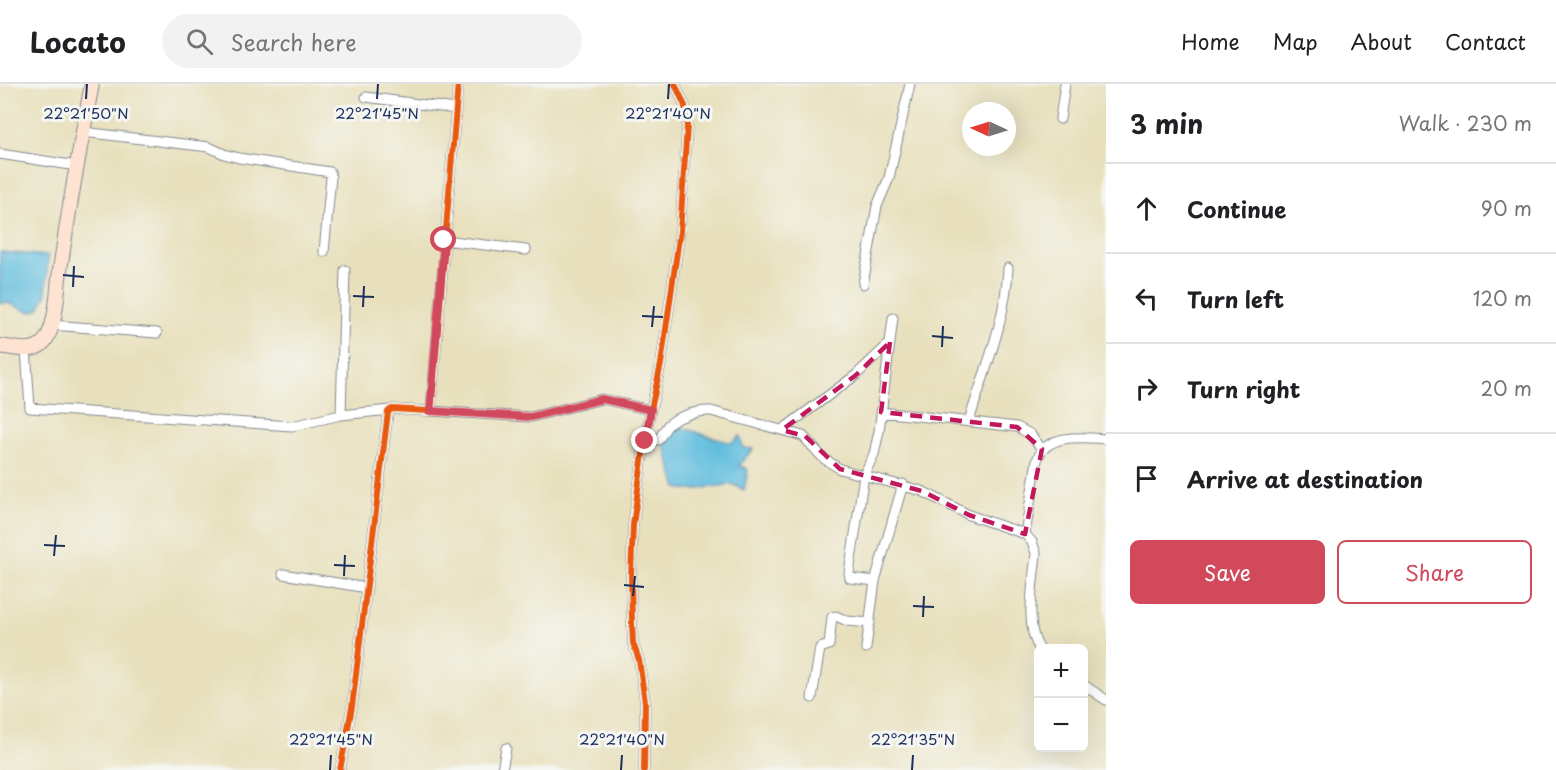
<!DOCTYPE html>
<meta charset="utf-8">
<style>
:root{--surface:#fff;--page:#f2f2f2;--text:#202124;--muted:#757577;--line:#e0e0e0;--accent:#d1495b}
body{margin:0;font-family:"Playpen Sans",sans-serif;background:var(--page);color:var(--text)}
.controls{position:absolute;right:18px;bottom:18px;display:grid;overflow:hidden;border-radius:9px;box-shadow:0 6px 24px #0002}
.controls button{width:54px;height:54px;display:grid;place-items:center;padding:0;border:0;border-bottom:2px solid var(--line);background:var(--surface);color:var(--text);font:30px sans-serif}
.compass{position:absolute;left:962px;top:18px;width:54px;height:54px;border-radius:50%;background:var(--surface);box-shadow:0 6px 24px #0002;rotate:274deg}
.stop{position:absolute;width:18px;height:18px;margin:-14px;border:4px solid #d1495b;border-radius:50%;background:#fff}
.stop.end{background:#d1495b;border-color:#fff;box-shadow:0 2px 6px #0008}
.list{margin:0;padding:0;list-style:none}
h2{display:flex;justify-content:space-between;align-items:center;height:78px;margin:0;padding:0 24px;font-size:26px}
h2 small{font-size:20px;font-weight:400;color:var(--muted)}
.list li{display:grid;grid-template-columns:39px 1fr auto;gap:18px;align-items:center;box-sizing:border-box;height:90px;padding:0 24px;border-top:2px solid var(--line)}
.list b{display:block;font-size:22px;white-space:nowrap}
.list em{font-size:20px;font-style:normal;color:var(--muted)}
.actions{display:flex;gap:12px;padding:18px 24px}
.actions a{flex:1;padding:14px 0;border:2px solid var(--accent);border-radius:9px;text-align:center;font-size:21px;color:var(--accent)}
.actions .main{background:var(--accent);color:#fff}
.icon{flex:none;width:33px;height:33px;fill:none;stroke:currentColor;stroke-width:2;stroke-linecap:round;stroke-linejoin:round}
.map{position:relative;flex:none;width:1106px;height:686px;overflow:hidden}
header{display:flex;align-items:center;gap:36px;box-sizing:border-box;height:84px;padding:0 30px;background:var(--surface);border-bottom:2px solid var(--line)}
header strong{font-size:28px}
nav{display:flex;gap:33px;margin-inline-start:auto;font-size:21px}
.search{width:420px;height:54px;background:var(--page);display:flex;align-items:center;gap:15px;box-sizing:border-box;padding:0 21px;border-radius:33px;color:var(--muted);font-size:22px}
main{display:flex}
aside{flex:1;background:var(--surface)}
.map>svg:first-child{display:block}
.water{fill:#60bdde;stroke:#3e769e;stroke-width:1.5}
.lines{fill:none;stroke-linecap:round;stroke-linejoin:round}
.street-casing{stroke:#82888d;stroke-width:11}
.secondary-casing{stroke:#82888d;stroke-width:16}
.street{stroke:#fff;stroke-width:9}
.secondary{stroke:#fee3d2;stroke-width:14}
.cycleway-casing{stroke:#f6f6f2;stroke-width:10}
.cycleway{stroke:#e8590c;stroke-width:6}
.route{stroke:#d1495b;stroke-width:8}
.marked{fill:none;stroke:#c2185b;stroke-width:4.5;stroke-dasharray:12 8;stroke-linejoin:round}
.ticks{fill:none;stroke:#1b2f5e;stroke-width:2}
.ticks-label{font-size:15px;text-anchor:middle;fill:#1b2f5e;stroke:#f6f6f2;stroke-width:6;stroke-linejoin:round;paint-order:stroke}
</style>
<header>
<strong>Locato</strong>
<div class="search"><svg class="icon" aria-label="search" viewBox="0 0 24 24"><circle cx="10" cy="10" r="6"/><path d="M15 15l6 6"/></svg>Search here</div>
<nav><a>Home</a><a>Map</a><a>About</a><a>Contact</a></nav>
</header>
<main>
<div class="map">
<svg width="1106" height="686" viewBox="0 0 1106 686">
<rect width="100%" height="100%" fill="#f6f6f2"/>
<filter id="ink" filterUnits="userSpaceOnUse"><feTurbulence type="fractalNoise" baseFrequency=".0167" numOctaves="2"/><feDisplacementMap in="SourceGraphic" scale="12" xChannelSelector="R" yChannelSelector="G"/><feConvolveMatrix kernelMatrix="1 2 1 2 8 2 1 2 1" color-interpolation-filters="sRGB"/></filter>
<filter id="wash" filterUnits="userSpaceOnUse"><feTurbulence type="fractalNoise" baseFrequency=".008" numOctaves="4" result="noise"/><feDisplacementMap in="SourceGraphic" scale="24" xChannelSelector="R" yChannelSelector="G"/><feGaussianBlur stdDeviation="1.35" result="paint"/><feColorMatrix in="noise" values="0 0 0 0 0 0 0 0 0 0 0 0 0 0 0 0 0 1.4 0 .05"/><feComposite in="paint" operator="in"/></filter>
<g filter="url(#wash)">
<rect width="100%" height="100%" fill="#e8e0bc"/>
<!-- water -->
<path class="water" d="M 0,168 L 48,172 L 46,211 L 39,225 L 30,228 L 8,219 L 0,219 Z
M 673,341 L 731,359 L 740,352 L 743,364 L 753,365 L 739,381 L 748,386 L 744,406 L 732,400 L 692,406 L 677,404 L 664,360 L 667,345 Z"/>
</g>
<g filter="url(#ink)">
<g class="lines">
<defs>
<path id="street" d="M 366,13 L 456,25
M 1060,35 L 1065,0
M 83,48 L 209,63 L 224,70 L 239,74 L 330,88 L 331,93 L 324,168
M 0,70 L 77,82
M 444,156 L 526,166
M 863,200 L 877,122 L 889,94 L 910,0
M 51,241 L 157,249
M 26,265 L 30,324 L 292,342 L 341,331 L 390,326
M 430,327 L 531,333 L 602,315 L 651,326
M 881,328 L 1017,343 L 1030,350 L 1042,365
M 341,331 L 345,186
M 969,337 C 984,288 1006,236 1008,184
M 782,346 L 856,291 L 890,259
M 645,357 L 658,356 C 662,351 665,344 669,340 C 679,332 699,326 711,327 L 803,352 L 823,374 L 840,385 L 922,407 L 969,431 L 1025,450 L 1032,458 L 1036,469 C 1034,496 1024,541 1039,564
M 1025,450 L 1037,376 C 1046,349 1082,353 1106,355
M 283,490 L 367,504
M 875,497 L 850,494 L 849,489 L 864,391 L 874,370 L 879,347 L 893,234
M 866,564 L 875,497 L 903,400
M 1084,601 L 1106,616
M 812,614 L 820,564 L 829,561 L 832,533 L 836,532 L 847,537 L 870,539
M 340,686 L 352,623 L 388,328 L 392,325 L 428,327 L 431,325 L 458,0
M 502,686 L 506,664
M 644,686 L 645,618 L 639,576 L 633,559 L 632,540 L 631,492 L 633,441 L 646,348 L 661,280 L 680,147 L 687,42 L 685,22 L 675,0"/>
<path id="secondary" d="M 0,262 C 14,264 33,270 44,258 C 57,242 57,206 60,186 C 69,124 80,62 92,0"/>
</defs>
<!-- street casing -->
<use href="#street" class="street-casing"/>
<!-- secondary casing -->
<use href="#secondary" class="secondary-casing"/>
<!-- street -->
<use href="#street" class="street"/>
<!-- secondary -->
<use href="#secondary" class="secondary"/>
<defs>
<path id="cycleway" d="M 340,686 L 352,623 L 388,328 L 392,325 L 428,327 L 431,325 L 458,0
M 644,686 L 645,618 L 639,576 L 633,559 L 632,540 L 631,492 L 633,441 L 646,348 L 661,280 L 680,147 L 687,42 L 685,22 L 675,0"/>
</defs>
<!-- cycleway casing -->
<use href="#cycleway" class="cycleway-casing"/>
<!-- cycleway -->
<use href="#cycleway" class="cycleway"/>
</g>
</g>
<g class="lines" filter="url(#ink)">
<!-- route -->
<path class="route" d="M 444,156 L 430,327 L 531,333 L 602,315 L 651,326 L 645,357"/>
</g>
<!-- marked area -->
<path class="marked" d="M 890,258 L 881,328 L 1017,343 L 1042,365 L 1025,450 L 969,431 L 922,407 L 840,385 L 805,352 L 782,346 L 856,291 Z"/>
<!-- ticks -->
<path class="ticks" d="M 86,15 L 87,0M 377,15 L 378,0M 668,15 L 669,0M 63,191 L 84,193M 73,203 L 74,182M 353,212 L 374,213M 363,223 L 364,202M 642,232 L 663,233M 652,243 L 654,222M 932,252 L 953,254M 942,263 L 943,242M 44,461 L 65,462M 54,472 L 56,451M 334,481 L 355,482M 344,492 L 345,471M 624,501 L 644,503M 633,512 L 635,492M 913,522 L 934,523M 923,533 L 924,512M 330,686 L 331,671M 621,686 L 622,671M 912,686 L 913,671"/>
<g class="ticks-label">
<text x="86" y="35">22°21'50"N</text>
<text x="377" y="35">22°21'45"N</text>
<text x="668" y="35">22°21'40"N</text>
<text x="331" y="661">22°21'45"N</text>
<text x="622" y="661">22°21'40"N</text>
<text x="913" y="661">22°21'35"N</text>
</g>
</svg>
<div class="controls">
<button>+</button>
<button>−</button>
</div>
<svg class="compass" viewBox="-18 -18 36 36"><path d="M0-13l5 13h-10z" fill="#e53935"/><path d="M0 13l5-13h-10z" fill="#757577"/></svg>
<div class="stop" style="left:444px;top:156px"></div>
<div class="stop end" style="left:645px;top:357px"></div>
</div>
<aside>
<h2>3 min<small>Walk · 230 m</small></h2>
<ul class="list">
<li><svg class="icon" aria-label="ahead" viewBox="0 0 24 24"><path d="M12 20V5M6 11l6-6 6 6"/></svg><div><b>Continue</b></div><em>90 m</em></li>
<li><svg class="icon" aria-label="left" viewBox="0 0 24 24"><path d="M17 20v-9H6M10 6l-5 5 5 5"/></svg><div><b>Turn left</b></div><em>120 m</em></li>
<li><svg class="icon" aria-label="right" viewBox="0 0 24 24"><path d="M7 20v-9h11M14 6l5 5-5 5"/></svg><div><b>Turn right</b></div><em>20 m</em></li>
<li><svg class="icon" aria-label="arrive" viewBox="0 0 24 24"><path d="M6 21V4h12l-3 4 3 4H6"/></svg><div><b>Arrive at destination</b></div></li>
</ul>
<div class="actions"><a class="main">Save</a><a>Share</a></div>
</aside>
</main>
